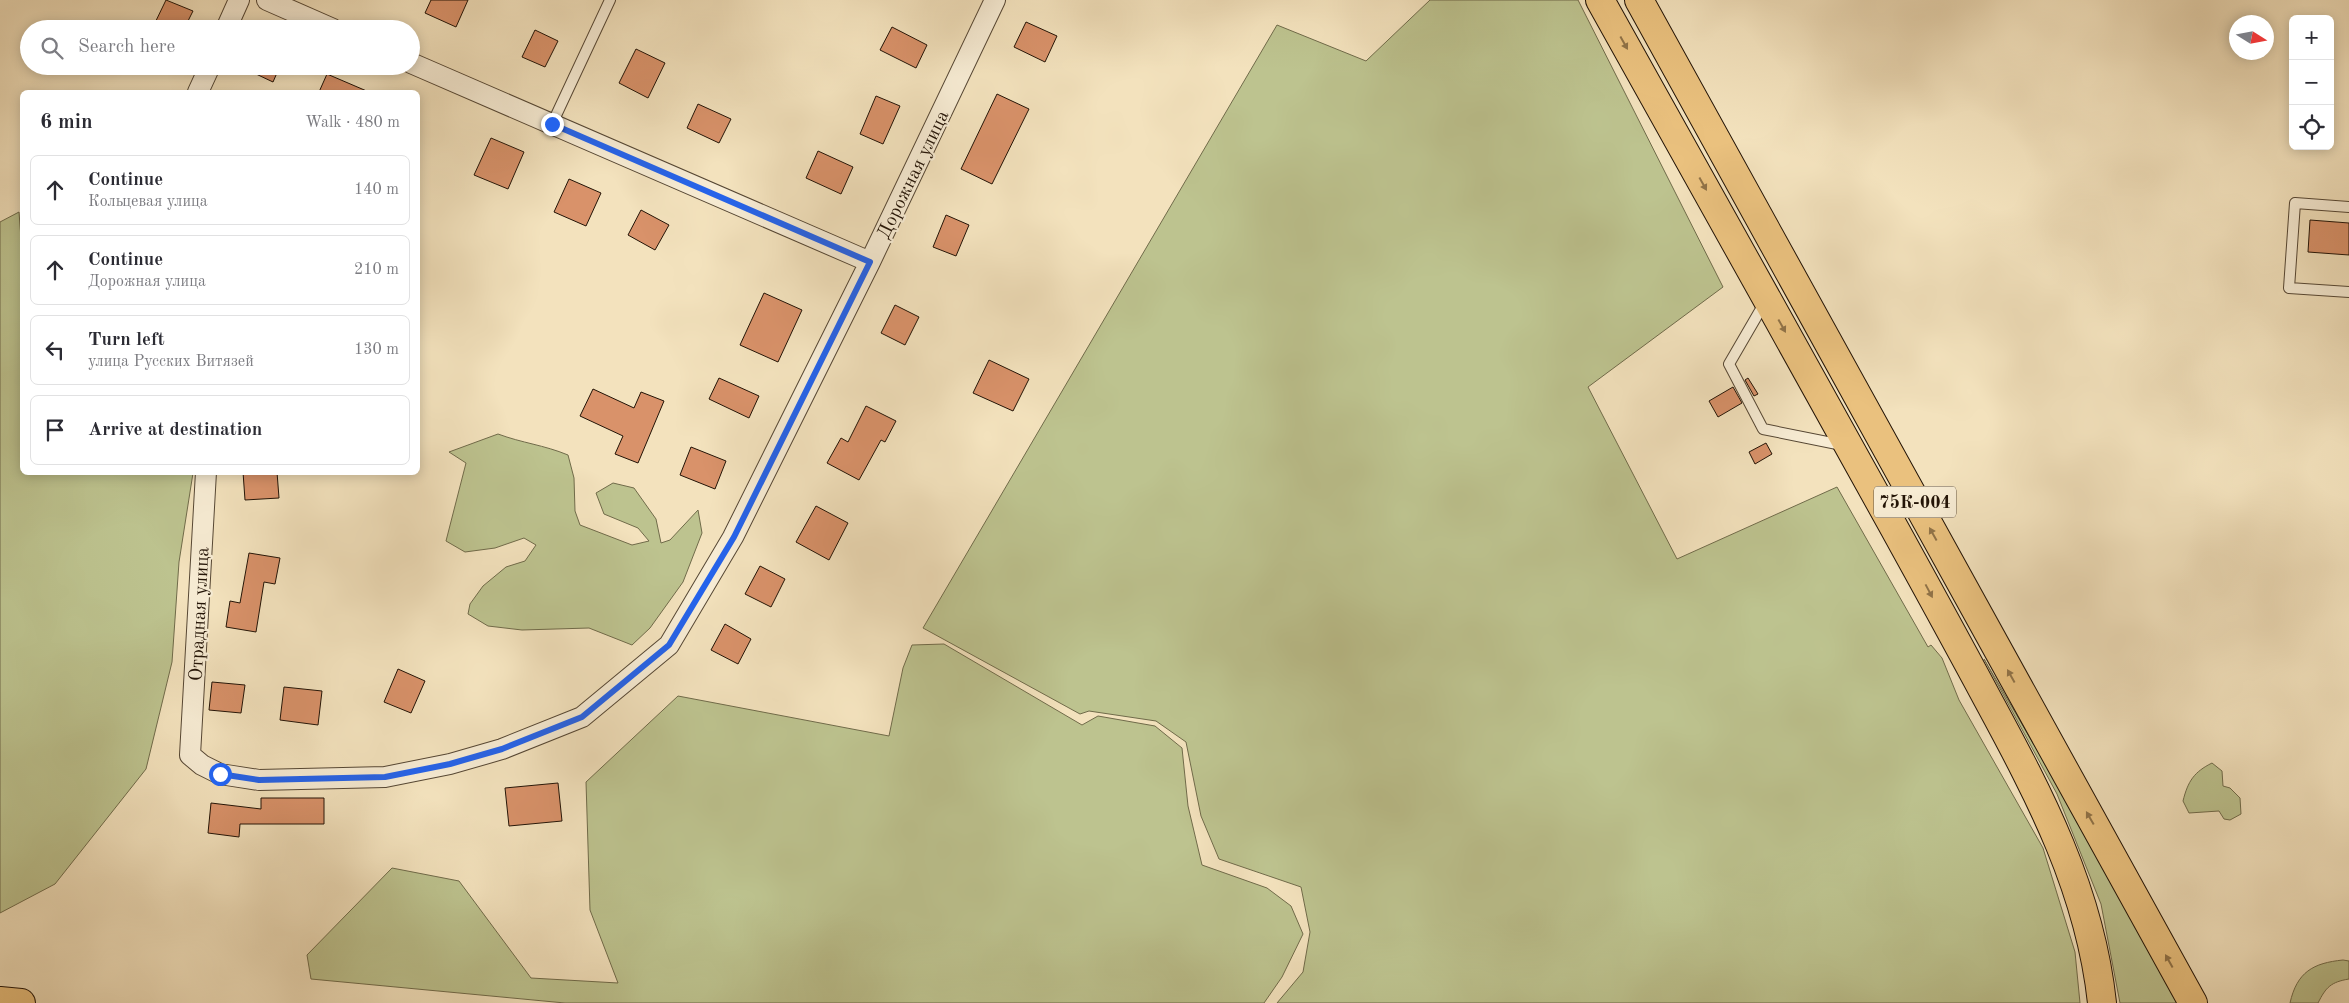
<!DOCTYPE html>
<meta charset="utf-8">
<style>
:root{--surface:#fff;--page:#f7f7f7;--text:#2b2b33;--muted:#7c7c81;--line:#e1e1e2}
body{margin:0;font-family:"Old Standard TT",serif;background:var(--page);color:var(--text)}
.controls{position:absolute;right:15px;top:15px;display:grid;overflow:hidden;border-radius:8px;box-shadow:0 2px 12px #0003}
.controls button{width:45px;height:45px;display:grid;place-items:center;padding:0;border:0;border-bottom:1px solid var(--line);background:var(--surface);color:var(--text);font:25px sans-serif}
.compass{position:absolute;left:2229px;top:15px;width:45px;height:45px;border-radius:50%;background:var(--surface);box-shadow:0 2px 12px #0003;rotate:101deg}
.stop{position:absolute;width:15px;height:15px;margin:-11px;border:4px solid #2563eb;border-radius:50%;background:#fff}
.stop.end{background:#2563eb;border-color:#fff;box-shadow:0 1px 5px #0008}
.list{margin:0;padding:0;list-style:none}
h2{display:flex;justify-content:space-between;align-items:center;height:65px;margin:0;padding:0 20px;font-size:21px}
h2 small{font-size:16px;font-weight:400;color:var(--muted)}
.list li{display:grid;grid-template-columns:32px 1fr auto;gap:15px;align-items:center;box-sizing:border-box;height:70px;margin:0 10px 10px;padding:0 10px;border:1px solid var(--line);border-radius:8px}
.list b{display:block;font-size:19px;white-space:nowrap}
.list p{margin:0;font-size:16px;white-space:nowrap;color:var(--muted)}
.list em{font-size:16px;font-style:normal;color:var(--muted)}
.icon{flex:none;width:28px;height:28px;fill:none;stroke:currentColor;stroke-width:2;stroke-linecap:round;stroke-linejoin:round}
.map{position:relative;flex:none;width:2349px;height:1003px;overflow:hidden}
.search{position:absolute;background:var(--surface);box-shadow:0 2px 12px #0003;left:20px;top:20px;width:400px;height:55px;display:flex;align-items:center;gap:12px;box-sizing:border-box;padding:0 18px;border-radius:28px;color:var(--muted);font-size:19px}
.panel{position:absolute;background:var(--surface);box-shadow:0 2px 12px #0003;left:20px;top:90px;width:400px;height:385px;border-radius:8px}
.map>svg:first-child{display:block}
.green{fill:#bdc38f;stroke:#706b4a}
.building{fill:#d9926a;stroke:#221306}
.lines{fill:none;stroke-linecap:round;stroke-linejoin:round}
.lane-casing{stroke:#564734;stroke-width:12}
.street-casing{stroke:#564734;stroke-width:22}
.highway-casing{stroke:#221306;stroke-width:30}
.lane{stroke:#f7ecd4;stroke-width:10}
.street{stroke:#f7ecd4;stroke-width:20}
.highway{stroke:#eac17e;stroke-width:28}
.oneway{fill:#907348}
.route{stroke:#2563eb;stroke-width:6}
.labels{text-anchor:middle;stroke-width:4.5;stroke-linejoin:round;paint-order:stroke}
.shield{fill:#f7ecd4;stroke:#625444;stroke-width:1}
.shield-label{font-size:18px;font-weight:bold;fill:#221306}
.street-label{font-size:19px;fill:#221306;stroke:#f7ecd4}
</style>
<div class="map">
<svg width="2349" height="1003" viewBox="0 0 2349 1003">
<rect width="100%" height="100%" fill="#f3e2bd"/>
<filter id="stains"><feTurbulence type="fractalNoise" baseFrequency=".004" numOctaves="4"/><feColorMatrix values="0 0 0 0 .2 0 0 0 0 .09 0 0 0 0 .02 0 0 0 .5 -.17"/></filter>
<radialGradient id="worn" r=".72"><stop offset=".6" stop-color="#630" stop-opacity="0"/><stop offset="1" stop-color="#630" stop-opacity=".3"/></radialGradient>
<!-- green -->
<path class="green" d="M 1430,0 L 1578,0 L 1723,287 L 1588,387 L 1677,559 L 1837,487 L 1928,647 L 1931,645 L 1942,658 L 1959,700 L 2043,848 L 2075,952 L 2080,1003 L 1277,1003 L 1303,972 L 1310,932 L 1301,887 L 1219,859 L 1201,816 L 1186,742 L 1156,721 L 1089,711 L 1080,714 L 923,628 L 1277,25 L 1366,61 Z
M 19,212 L 22,252 L 22,472 L 193,473 L 179,562 L 172,662 L 146,769 L 55,884 L 0,913 L 0,222 Z
M 498,434 C 522,443 544,445 568,455 L 574,478 L 575,511 L 580,525 L 632,545 L 649,541 L 638,528 L 604,514 L 596,493 L 613,483 L 634,488 L 656,519 L 661,543 L 670,540 L 698,510 L 702,533 L 683,582 L 650,628 L 632,645 L 589,628 L 522,630 L 488,626 L 468,614 L 470,604 L 483,586 L 506,567 L 525,561 L 536,545 L 524,538 L 495,548 L 465,552 L 446,541 L 466,463 L 449,452 Z
M 944,644 L 1082,725 L 1098,716 L 1155,726 L 1182,748 L 1188,806 L 1202,865 L 1267,888 L 1291,906 L 1303,934 L 1282,977 L 1264,1003 L 565,1003 L 311,979 L 307,955 L 392,868 L 459,881 L 531,978 L 618,983 L 590,910 L 586,782 L 678,696 L 889,736 L 903,668 L 912,645 Z
M 1984,659 L 2061,791 L 2177,1003 L 2120,1003 L 2101,904 L 2057,794 Z
M 2212,763 L 2222,771 L 2223,786 L 2230,788 L 2240,798 L 2241,814 L 2230,820 L 2224,819 L 2219,811 L 2189,813 L 2183,801 C 2188,781 2194,772 2212,763 Z
M 2343,960 L 2349,961 L 2349,979 C 2331,982 2326,987 2318,1003 L 2290,1003 C 2297,972 2313,963 2343,960 Z"/>
<!-- building -->
<path class="building" d="M 166,0 L 193,11 L 184,29 L 152,29 Z
M 431,0 L 468,0 L 456,27 L 425,13 Z
M 1026,22 L 1057,36 L 1045,62 L 1014,47 Z
M 892,27 L 927,45 L 916,68 L 880,50 Z
M 535,30 L 558,41 L 545,67 L 522,57 Z
M 636,49 L 665,63 L 648,98 L 619,83 Z
M 239,66 L 280,66 L 273,82 Z
M 327,74 L 369,92 L 319,92 Z
M 997,94 L 1029,109 L 992,184 L 961,169 Z
M 876,96 L 900,106 L 883,144 L 860,134 Z
M 698,104 L 731,119 L 719,143 L 687,128 Z
M 491,138 L 524,152 L 508,189 L 474,175 Z
M 818,151 L 853,167 L 841,194 L 806,178 Z
M 569,179 L 601,193 L 586,226 L 554,212 Z
M 641,210 L 669,225 L 655,250 L 628,235 Z
M 946,215 L 969,225 L 956,256 L 933,247 Z
M 2310,220 L 2349,223 L 2349,255 L 2308,252 Z
M 764,293 L 802,310 L 778,362 L 740,345 Z
M 895,305 L 919,317 L 905,345 L 881,333 Z
M 989,360 L 1029,379 L 1013,411 L 973,393 Z
M 719,378 L 759,396 L 749,418 L 709,399 Z
M 1748,378 L 1758,394 L 1754,396 L 1745,380 Z
M 1733,387 L 1742,403 L 1718,417 L 1709,401 Z
M 593,389 L 634,408 L 641,392 L 664,401 L 638,463 L 615,454 L 623,436 L 580,416 Z
M 866,406 L 896,421 L 885,442 L 881,440 L 859,480 L 827,463 L 841,438 L 848,442 Z
M 1766,443 L 1772,454 L 1755,464 L 1749,452 Z
M 691,447 L 726,461 L 715,489 L 680,475 Z
M 243,472 L 277,472 L 279,498 L 245,500 Z
M 816,506 L 848,523 L 829,560 L 796,542 Z
M 249,553 L 280,558 L 275,584 L 264,582 L 256,632 L 226,627 L 230,601 L 240,603 Z
M 760,566 L 785,579 L 771,607 L 745,594 Z
M 725,624 L 751,639 L 738,664 L 711,650 Z
M 398,669 L 425,681 L 411,713 L 384,702 Z
M 212,682 L 245,685 L 241,713 L 209,710 Z
M 284,687 L 322,691 L 318,725 L 280,720 Z
M 558,783 L 562,821 L 509,826 L 505,788 Z
M 261,798 L 324,798 L 324,824 L 240,824 L 239,837 L 208,833 L 211,803 L 261,809 Z"/>
<g class="lines">
<defs>
<path id="lane" d="M 552,124 L 610,0
M 2349,207 L 2295,203 L 2289,288 L 2349,292
M 1765,302 L 1729,364 L 1763,429 L 1842,445"/>
<path id="street" d="M 267,0 L 333,29
M 226,29 L 239,0
M 411,63 L 870,262
M 198,92 L 210,66
M 206,472 L 190,755 L 202,765 L 220,774 L 259,780 L 385,777 L 450,764 L 502,749 L 582,717 L 669,645 L 733,537 L 870,262 L 995,0"/>
<path id="highway" d="M 1600,0 C 1698,175 1795,349 1892,524 C 1924,582 1956,640 1987,698 C 2040,796 2090,890 2102,1003
M 1639,0 L 2193,1003
M 0,1001 L 21,1003"/>
</defs>
<!-- lane casing -->
<use href="#lane" class="lane-casing"/>
<!-- street casing -->
<use href="#street" class="street-casing"/>
<!-- highway casing -->
<use href="#highway" class="highway-casing"/>
<!-- lane -->
<use href="#lane" class="lane"/>
<!-- street -->
<use href="#street" class="street"/>
<!-- highway -->
<use href="#highway" class="highway"/>
</g>
<!-- one-way arrows -->
<defs><path id="oneway-solid" d="M-6-.8H1V-3.2L6.5 0L1 3.2V.8H-6Z" transform="scale(1.25)"/></defs>
<g class="oneway">
<use href="#oneway-solid" transform="translate(1624 43) rotate(61)"/>
<use href="#oneway-solid" transform="translate(1703 184) rotate(61)"/>
<use href="#oneway-solid" transform="translate(1782 326) rotate(61)"/>
<use href="#oneway-solid" transform="translate(1933 534) rotate(-119)"/>
<use href="#oneway-solid" transform="translate(1929 591) rotate(62)"/>
<use href="#oneway-solid" transform="translate(2011 676) rotate(-119)"/>
<use href="#oneway-solid" transform="translate(2090 818) rotate(-120)"/>
<use href="#oneway-solid" transform="translate(2169 961) rotate(-119)"/>
</g>
<g class="lines">
<!-- route -->
<path class="route" d="M 220,774 L 259,780 L 385,777 L 450,764 L 502,749 L 582,717 L 669,645 L 734,537 L 870,262 L 552,124"/>
</g>
<g class="labels">
<!-- shield labels -->
<rect class="shield" x="1874" y="486.5" width="82" height="31" rx="4"/>
<g class="shield-label">
<text x="1915" y="508">75К-004</text>
</g>
<!-- street labels -->
<g class="street-label">
<text transform="translate(912 174) rotate(-64)" y="7">Дорожная улица</text>
<text transform="translate(198 614) rotate(-87)" y="7">Отрадная улица</text>
</g>
</g>
<rect width="100%" height="100%" filter="url(#stains)"/>
<rect width="100%" height="100%" fill="url(#worn)"/>
</svg>
<div class="controls">
<button>+</button>
<button>−</button>
<button><svg class="icon" aria-label="locate" viewBox="0 0 24 24"><circle cx="12" cy="12" r="6"/><path d="M12 2v4M12 18v4M2 12h4M18 12h4"/></svg></button>
</div>
<svg class="compass" viewBox="-18 -18 36 36"><path d="M0-13l5 13h-10z" fill="#e53935"/><path d="M0 13l5-13h-10z" fill="#7c7c81"/></svg>
<div class="stop" style="left:220px;top:774px"></div>
<div class="stop end" style="left:552px;top:124px"></div>
<div class="search"><svg class="icon" aria-label="search" viewBox="0 0 24 24"><circle cx="10" cy="10" r="6"/><path d="M15 15l6 6"/></svg>Search here</div>
<section class="panel">
<h2>6 min<small>Walk · 480 m</small></h2>
<ul class="list">
<li><svg class="icon" aria-label="ahead" viewBox="0 0 24 24"><path d="M12 20V5M6 11l6-6 6 6"/></svg><div><b>Continue</b><p>Кольцевая улица</p></div><em>140 m</em></li>
<li><svg class="icon" aria-label="ahead" viewBox="0 0 24 24"><path d="M12 20V5M6 11l6-6 6 6"/></svg><div><b>Continue</b><p>Дорожная улица</p></div><em>210 m</em></li>
<li><svg class="icon" aria-label="left" viewBox="0 0 24 24"><path d="M17 20v-9H6M10 6l-5 5 5 5"/></svg><div><b>Turn left</b><p>улица Русских Витязей</p></div><em>130 m</em></li>
<li><svg class="icon" aria-label="arrive" viewBox="0 0 24 24"><path d="M6 21V4h12l-3 4 3 4H6"/></svg><div><b>Arrive at destination</b></div></li>
</ul>
</section>
</div>
